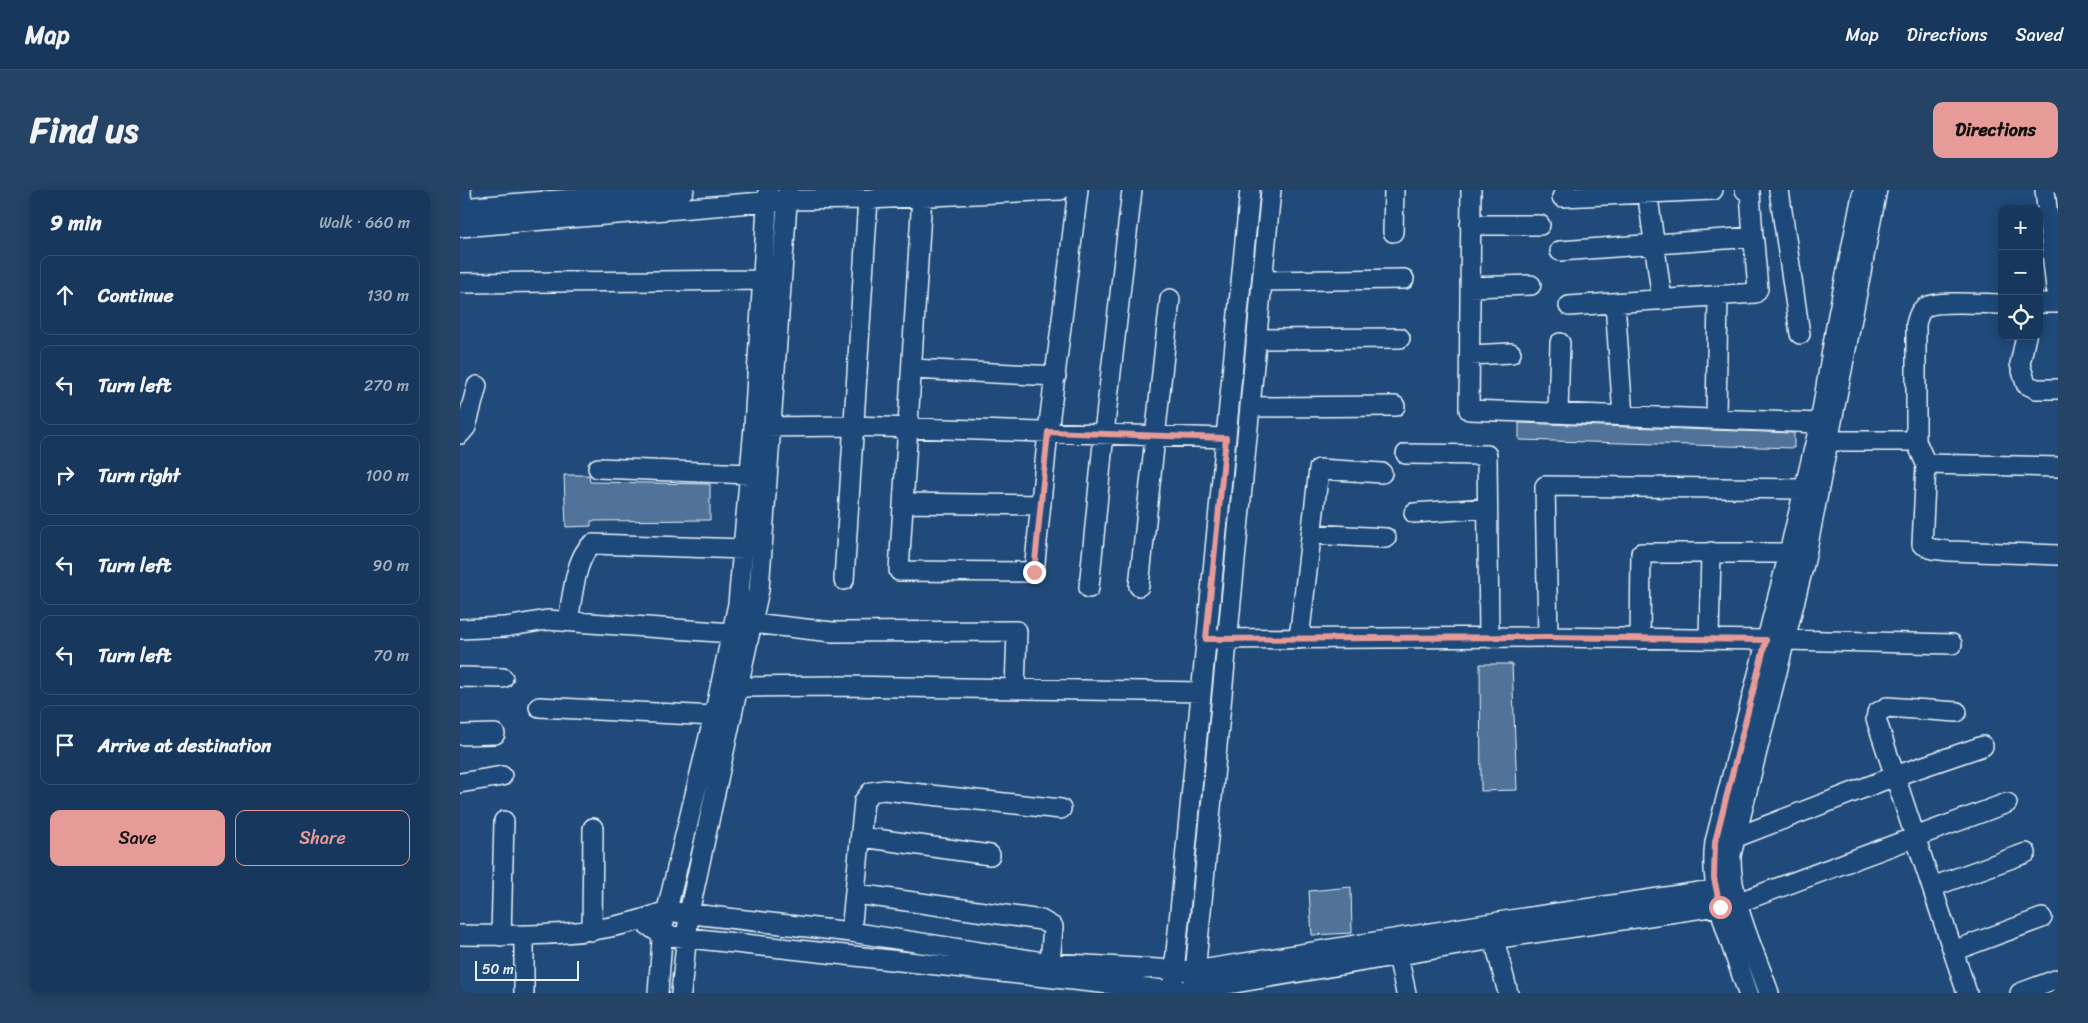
<!DOCTYPE html>
<meta charset="utf-8">
<style>
:root{--surface:#17385c;--page:#244365;--text:#f1f3f6;--muted:#9eacbb;--line:#365272;--accent:#e69b98}
body{margin:0;font-family:Sriracha,sans-serif;background:var(--page);color:var(--text)}
.controls{position:absolute;right:15px;top:15px;display:grid;overflow:hidden;border-radius:10px;box-shadow:0 2px 12px #0003}
.controls button{width:45px;height:45px;display:grid;place-items:center;padding:0;border:0;border-bottom:1px solid var(--line);background:var(--surface);color:var(--text);font:25px sans-serif}
.scale{position:absolute;left:15px;bottom:12px;width:104px;box-sizing:border-box;padding-left:5px;border:2px solid #e8f1f8;border-top:0;font-size:14px;line-height:18px;white-space:nowrap;color:#e8f1f8;-webkit-text-stroke:4px #1f4a7a;paint-order:stroke}
.stop{position:absolute;width:15px;height:15px;margin:-11px;border:4px solid #e69b98;border-radius:50%;background:#fff}
.stop.end{background:#e69b98;border-color:#fff;box-shadow:0 1px 5px #0008}
.list{margin:0;padding:0;list-style:none}
h2{display:flex;justify-content:space-between;align-items:center;height:65px;margin:0;padding:0 20px;font-size:21px}
h2 small{font-size:16px;font-weight:400;color:var(--muted)}
.list li{display:grid;grid-template-columns:32px 1fr auto;gap:15px;align-items:center;box-sizing:border-box;height:80px;margin:0 10px 10px;padding:0 10px;border:1px solid var(--line);border-radius:10px}
.list b{display:block;font-size:19px;white-space:nowrap}
.list em{font-size:16px;font-style:normal;color:var(--muted)}
.actions{display:flex;gap:10px;padding:15px 20px}
.actions a{flex:1;padding:11px 0;border:1px solid var(--accent);border-radius:10px;text-align:center;font-size:18px;color:var(--accent)}
.actions .main{background:var(--accent);color:#111}
.icon{flex:none;width:28px;height:28px;fill:none;stroke:currentColor;stroke-width:2;stroke-linecap:round;stroke-linejoin:round}
.map{position:relative;flex:none;width:1598px;height:803px;overflow:hidden;border-radius:10px}
header{display:flex;align-items:center;gap:30px;box-sizing:border-box;height:70px;padding:0 25px;background:var(--surface);border-bottom:1px solid var(--line)}
header strong{font-size:24px}
nav{display:flex;gap:28px;margin-inline-start:auto;font-size:18px}
.intro{display:flex;align-items:center;justify-content:space-between;box-sizing:border-box;height:120px;padding:0 30px}
h1{margin:0;font-size:35px}
.button{padding:12px 22px;border-radius:10px;background:var(--accent);color:#111;font-size:18px;font-weight:700}
main{display:flex;gap:30px;padding:0 30px}
aside{flex:1;background:var(--surface);border-radius:10px;box-shadow:0 2px 12px #0003}
.map>svg:first-child{display:block}
.building{fill:#517399;stroke:#e8f1f8}
.lines{fill:none;stroke-linecap:round;stroke-linejoin:round}
.minor-casing{stroke:#e8f1f8;stroke-width:22}
.minor{stroke:#1f4a7a;stroke-width:19}
.route{stroke:#e69b98;stroke-width:6}
</style>
<header>
<strong>Map</strong>
<nav><a>Map</a><a>Directions</a><a>Saved</a></nav>
</header>
<div class="intro"><h1>Find us</h1><a class="button">Directions</a></div>
<main>
<aside>
<h2>9 min<small>Walk · 660 m</small></h2>
<ul class="list">
<li><svg class="icon" aria-label="ahead" viewBox="0 0 24 24"><path d="M12 20V5M6 11l6-6 6 6"/></svg><div><b>Continue</b></div><em>130 m</em></li>
<li><svg class="icon" aria-label="left" viewBox="0 0 24 24"><path d="M17 20v-9H6M10 6l-5 5 5 5"/></svg><div><b>Turn left</b></div><em>270 m</em></li>
<li><svg class="icon" aria-label="right" viewBox="0 0 24 24"><path d="M7 20v-9h11M14 6l5 5-5 5"/></svg><div><b>Turn right</b></div><em>100 m</em></li>
<li><svg class="icon" aria-label="left" viewBox="0 0 24 24"><path d="M17 20v-9H6M10 6l-5 5 5 5"/></svg><div><b>Turn left</b></div><em>90 m</em></li>
<li><svg class="icon" aria-label="left" viewBox="0 0 24 24"><path d="M17 20v-9H6M10 6l-5 5 5 5"/></svg><div><b>Turn left</b></div><em>70 m</em></li>
<li><svg class="icon" aria-label="arrive" viewBox="0 0 24 24"><path d="M6 21V4h12l-3 4 3 4H6"/></svg><div><b>Arrive at destination</b></div></li>
</ul>
<div class="actions"><a class="main">Save</a><a>Share</a></div>
</aside>
<div class="map">
<svg width="1598" height="803" viewBox="0 0 1598 803">
<rect width="100%" height="100%" fill="#1f4a7a"/>
<filter id="ink" filterUnits="userSpaceOnUse"><feTurbulence type="fractalNoise" baseFrequency=".02" numOctaves="2"/><feDisplacementMap in="SourceGraphic" scale="10" xChannelSelector="R" yChannelSelector="G"/><feConvolveMatrix kernelMatrix="1 2 1 2 8 2 1 2 1" color-interpolation-filters="sRGB"/></filter>
<g filter="url(#ink)">
<!-- building -->
<path class="building" d="M 1059,233 L 1334,243 L 1334,258 L 1059,250 Z
M 104,285 L 129,285 L 130,292 L 250,294 L 250,330 L 131,331 L 131,336 L 106,337 Z
M 1020,474 L 1052,474 L 1057,600 L 1021,601 Z
M 891,697 L 892,743 L 852,745 L 849,701 Z"/>
<g class="lines">
<defs>
<path id="minor" d="M 1,0 L 2,18
M 1011,0 L 1009,220 L 1360,233 L 1370,236
M 1187,0 L 1202,110
M 1285,0 L 1290,2 L 1293,47
M 1319,0 L 1340,144
M 1585,0 L 1596,98
M 462,6 L 439,381 L 574,382 L 588,242 L 618,0
M 1102,7 L 1253,0
M 0,18 L 224,0
M 1010,35 L 1080,35
M 0,37 L 327,10 L 408,9 L 600,0
M 933,42 L 934,0
M 1100,61 L 1293,47 L 1294,52 L 1298,99 L 1295,103 L 1109,116
M 802,91 L 944,89
M 0,93 L 303,90
M 1010,97 L 1071,95
M 1155,113 L 1163,226
M 1579,113 L 1598,113
M 1542,114 C 1526,114 1477,110 1466,117 C 1459,121 1458,127 1456,134 L 1456,251 L 1466,274 L 1462,354 L 1472,359 L 1489,361 L 1598,365
M 1566,146 L 1560,174 L 1566,194 L 1576,199 L 1598,199
M 796,149 L 940,148
M 1010,165 L 1051,163
M 452,179 L 596,186
M 790,217 L 935,216
M 1098,222 L 1100,153
M 1256,227 L 1258,106
M 300,237 L 392,236 L 766,248
M 0,244 L 6,237 L 17,196
M 1369,251 L 1456,251
M 946,264 L 1027,265 L 1029,448
M 1466,274 L 1598,277
M 138,278 L 290,284
M 445,313 L 581,315
M 954,323 L 1027,318
M 851,344 L 926,348
M 384,390 L 408,9
M 679,396 L 710,109
M 629,398 L 644,243 L 672,0
M 108,431 C 112,411 115,365 133,354 L 284,359
M 293,433 L 372,442 L 557,441 L 555,499
M 0,439 L 45,437 L 87,430 L 272,443
M 1088,447 L 1085,296 L 1344,299
M 755,449 L 1088,447 L 1306,450
M 839,449 L 859,279 L 922,283
M 1180,449 L 1181,363 L 1329,363
M 1249,449 L 1251,362
M 1326,450 L 1492,454
M 0,487 L 43,488
M 279,497 L 380,496 L 741,502
M 79,517 L 254,526
M 1497,522 L 1427,517 L 1417,523 L 1416,529 L 1507,803
M 0,545 L 35,544
M 0,593 L 42,586
M 402,647 L 530,665
M 1277,647 L 1435,586 L 1523,556
M 1472,697 L 1566,663
M 397,704 L 581,730 L 593,737 L 590,773
M 182,731 L 202,745 L 713,801 L 733,800 L 1034,749 L 1277,713 L 1547,613
M 132,741 L 133,638
M 391,742 L 404,611 L 411,602 L 424,600 L 601,619
M 0,745 C 69,746 142,747 206,721 L 391,742 L 590,773 L 735,781 L 1057,729 L 1273,697
M 64,745 L 64,803
M 41,746 L 44,631
M 1034,749 L 1048,803
M 1493,761 L 1582,728
M 938,766 L 946,803
M 713,793 L 790,0
M 734,793 L 811,0
M 198,803 L 203,736 L 254,526 L 278,414 L 294,237 L 308,0
M 221,803 L 229,723 L 299,400 L 328,0
M 1288,803 C 1272,754 1248,704 1255,652 L 1329,363 L 1360,233 L 1377,130 L 1403,0
M 1309,803 C 1294,759 1270,713 1271,665 L 1345,370 L 1417,0
M 1560,803 L 1598,789"/>
</defs>
<!-- minor casing -->
<use href="#minor" class="minor-casing"/>
<!-- minor -->
<use href="#minor" class="minor"/>
</g>
</g>
<g class="lines" filter="url(#ink)">
<!-- route -->
<path class="route" d="M 574,382 L 588,242 L 766,248 L 746,449 L 1088,447 L 1306,450 L 1255,652 L 1254,688 L 1260,717"/>
</g>
</svg>
<div class="controls">
<button>+</button>
<button>−</button>
<button><svg class="icon" aria-label="locate" viewBox="0 0 24 24"><circle cx="12" cy="12" r="6"/><path d="M12 2v4M12 18v4M2 12h4M18 12h4"/></svg></button>
</div>
<div class="scale">50 m</div>
<div class="stop" style="left:1260px;top:717px"></div>
<div class="stop end" style="left:574px;top:382px"></div>
</div>
</main>
